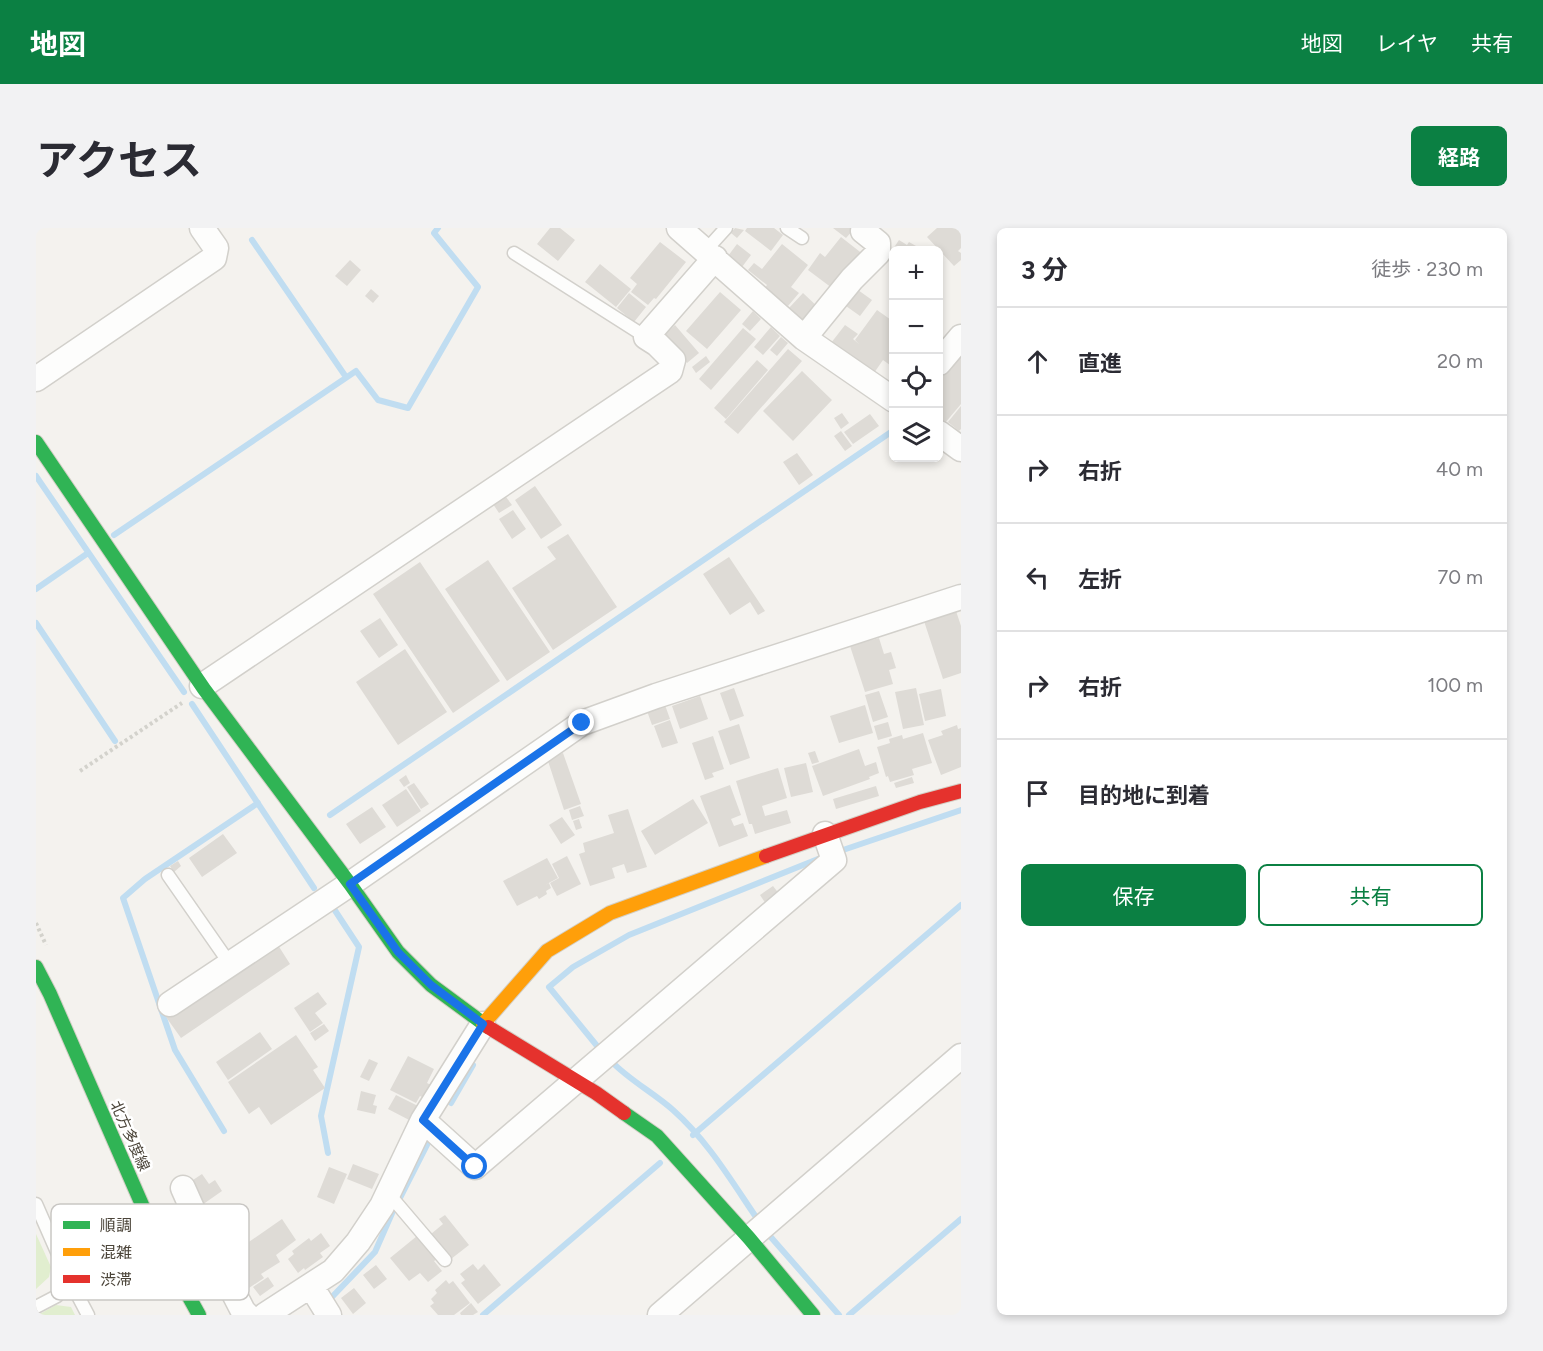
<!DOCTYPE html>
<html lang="ja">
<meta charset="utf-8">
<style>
:root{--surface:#fff;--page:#f2f2f3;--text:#2b2b33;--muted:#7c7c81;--line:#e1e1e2;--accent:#0b8043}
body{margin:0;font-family:Figtree,"Noto Sans JP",sans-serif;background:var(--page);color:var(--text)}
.controls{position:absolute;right:18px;top:18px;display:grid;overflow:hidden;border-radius:9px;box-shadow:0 3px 9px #0003}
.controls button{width:54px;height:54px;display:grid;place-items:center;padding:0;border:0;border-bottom:2px solid var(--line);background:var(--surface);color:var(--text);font:30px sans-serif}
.stop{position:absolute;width:18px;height:18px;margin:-14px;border:4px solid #1a73e8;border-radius:50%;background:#fff}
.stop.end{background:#1a73e8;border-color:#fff;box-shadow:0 2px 6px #0008}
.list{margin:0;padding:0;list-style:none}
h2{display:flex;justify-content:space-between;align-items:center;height:78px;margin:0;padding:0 24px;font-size:26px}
h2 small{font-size:20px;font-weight:400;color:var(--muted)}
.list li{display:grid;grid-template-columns:39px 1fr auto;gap:18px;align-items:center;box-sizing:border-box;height:108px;padding:0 24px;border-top:2px solid var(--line)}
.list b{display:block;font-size:22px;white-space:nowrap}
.list em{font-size:20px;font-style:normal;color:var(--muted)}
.actions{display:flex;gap:12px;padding:18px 24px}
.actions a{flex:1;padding:14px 0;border:2px solid var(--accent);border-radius:9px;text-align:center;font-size:21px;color:var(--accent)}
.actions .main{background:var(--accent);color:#fff}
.icon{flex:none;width:33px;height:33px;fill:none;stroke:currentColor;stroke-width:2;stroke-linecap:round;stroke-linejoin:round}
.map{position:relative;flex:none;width:925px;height:1087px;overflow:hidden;border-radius:9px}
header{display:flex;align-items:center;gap:36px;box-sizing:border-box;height:84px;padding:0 30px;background:var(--accent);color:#fff}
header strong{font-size:28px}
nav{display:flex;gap:33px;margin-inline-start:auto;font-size:21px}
.intro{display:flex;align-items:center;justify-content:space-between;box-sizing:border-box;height:144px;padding:0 36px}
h1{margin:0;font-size:42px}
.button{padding:15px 27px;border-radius:9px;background:var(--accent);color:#fff;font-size:21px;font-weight:700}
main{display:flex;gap:36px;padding:0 36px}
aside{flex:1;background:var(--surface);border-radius:9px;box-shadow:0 3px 9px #0003}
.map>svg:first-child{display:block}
.green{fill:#e1eecf}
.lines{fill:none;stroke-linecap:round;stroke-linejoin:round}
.stream{stroke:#c0ddf1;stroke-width:6}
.building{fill:#dedbd6}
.lane-casing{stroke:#d2d0cb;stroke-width:15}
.street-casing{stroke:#d2d0cb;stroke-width:27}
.fast-casing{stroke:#d3cfc5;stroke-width:16}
.slow-casing{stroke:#d3cfc5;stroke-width:16}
.jam-casing{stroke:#d3cfc5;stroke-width:16}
.path{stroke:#d3d2cc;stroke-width:4;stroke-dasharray:3 3;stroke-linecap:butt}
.lane{stroke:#fdfdfc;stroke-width:12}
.street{stroke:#fdfdfc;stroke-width:24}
.fast{stroke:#30b455;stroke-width:14}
.slow{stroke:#ff9f0a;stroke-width:14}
.jam{stroke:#e5322d;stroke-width:14}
.route{stroke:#1a73e8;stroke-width:8}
.labels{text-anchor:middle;stroke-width:5;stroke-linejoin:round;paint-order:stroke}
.street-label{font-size:15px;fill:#4b4439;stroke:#fff}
.key{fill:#fff;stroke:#c9c7c4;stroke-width:1.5}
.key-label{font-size:16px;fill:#4b4439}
</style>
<header>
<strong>地図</strong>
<nav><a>地図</a><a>レイヤ</a><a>共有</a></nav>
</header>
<div class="intro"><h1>アクセス</h1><a class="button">経路</a></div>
<main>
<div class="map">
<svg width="925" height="1087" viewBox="0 0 925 1087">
<rect width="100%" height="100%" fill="#f4f2ee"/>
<!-- green -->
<path class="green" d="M 0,1006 L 15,1039 L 13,1049 L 0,1061 Z
M 20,1077 L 35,1079 L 39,1087 L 2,1087 Z"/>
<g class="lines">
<!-- stream -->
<path class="stream" d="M 216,12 L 310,149
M 0,248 L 148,464
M 78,307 L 320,143 L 342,172 L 372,180 L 442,59 L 398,5 L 402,0
M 0,361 L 52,325
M 0,395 L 79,513
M 156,476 L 278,660
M 294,587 L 858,202
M 807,622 L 925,582
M 566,824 L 513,759 L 537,739 L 593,707 L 787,629
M 575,833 C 593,852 618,865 637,882 C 672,913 696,954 722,992
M 415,875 L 437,837
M 188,903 L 139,822 L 87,670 L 109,651 L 222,575
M 657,907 L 925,677
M 292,925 L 285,888 L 323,719 L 298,681
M 364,970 L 392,915
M 733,1007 L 803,1087
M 296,1069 L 339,1024 L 357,983
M 447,1087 L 624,935
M 813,1087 L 925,991"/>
</g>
<!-- building -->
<path class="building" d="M 514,0 L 524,0 L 539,12 L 522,33 L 501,16 Z
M 699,0 L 708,2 L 701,10 L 695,5 Z
M 711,0 L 738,0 L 747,7 L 735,23 L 709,3 Z
M 797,0 L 819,0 L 810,10 Z
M 901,0 L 925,0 L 925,20 L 922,23 L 925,25 L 925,32 L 918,38 L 891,9 Z
M 805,9 L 828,27 L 800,63 L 772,42 L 784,25 L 789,29 Z
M 863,12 L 871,17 L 873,14 L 887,22 L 858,22 L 858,26 L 855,24 Z
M 624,14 L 650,34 L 620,71 L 618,70 L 612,77 L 595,64 L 601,56 L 594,50 Z
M 701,16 L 715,27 L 706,39 L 692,28 Z
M 746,16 L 772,37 L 755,59 L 763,65 L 752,78 L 729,60 L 731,57 L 712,42 L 718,35 L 726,41 Z
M 314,32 L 325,42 L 311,58 L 299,48 Z
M 564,36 L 595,61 L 580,79 L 549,54 Z
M 815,57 L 836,72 L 824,88 L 803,73 Z
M 335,61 L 343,68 L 337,75 L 329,68 Z
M 684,64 L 705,82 L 671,121 L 650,103 Z
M 593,65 L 610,79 L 598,94 L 581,80 Z
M 767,65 L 784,81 L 771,96 L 753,80 Z
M 841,82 L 858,94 L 858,140 L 847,132 L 838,145 L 795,115 L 809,97 L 822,106 L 817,111 L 823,116 L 819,112 Z
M 717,83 L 725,91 L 714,103 L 706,96 Z
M 639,97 L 663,125 L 651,135 L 628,107 Z
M 735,99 L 744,108 L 727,127 L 718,119 Z
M 707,100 L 720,111 L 675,162 L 663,151 Z
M 745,109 L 752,115 L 741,128 L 734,122 Z
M 752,121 L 766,133 L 702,206 L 688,194 Z
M 925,122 L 925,176 L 909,195 L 903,190 L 903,154 Z
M 670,128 L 674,134 L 660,145 L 656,139 Z
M 721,132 L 732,142 L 690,191 L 678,180 Z
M 766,143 L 796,172 L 757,213 L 727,183 Z
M 925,178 L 925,201 L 923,203 L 912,194 Z
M 806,185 L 813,195 L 805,201 L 798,190 Z
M 834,186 L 843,198 L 817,216 L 808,204 Z
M 805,203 L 816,218 L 809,223 L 798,208 Z
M 761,225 L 777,247 L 763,257 L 747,234 Z
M 499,258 L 526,297 L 505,311 L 479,272 Z
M 467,265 L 476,277 L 463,285 L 455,273 Z
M 477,282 L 490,301 L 476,311 L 463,291 Z
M 532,306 L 581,379 L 517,422 L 476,360 L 520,331 L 511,319 Z
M 693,329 L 729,383 L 722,387 L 714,374 L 694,387 L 667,346 Z
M 452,332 L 514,424 L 471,453 L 409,361 Z
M 384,334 L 464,453 L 417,485 L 337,366 Z
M 920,383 L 925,398 L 925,445 L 907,451 L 888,393 Z
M 344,390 L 362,417 L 343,430 L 324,403 Z
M 843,410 L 848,426 L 855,424 L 860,440 L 853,442 L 857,456 L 829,464 L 814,418 Z
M 369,421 L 411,484 L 362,517 L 320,454 Z
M 698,460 L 708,488 L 694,493 L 684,465 Z
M 880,460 L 888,497 L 867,501 L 859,464 Z
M 905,461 L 910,488 L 889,493 L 883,466 Z
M 843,463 L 852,489 L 837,494 L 829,467 Z
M 664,468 L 672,491 L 644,501 L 636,478 Z
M 629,477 L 634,491 L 616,497 L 611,483 Z
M 829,477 L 837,505 L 803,515 L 794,488 Z
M 634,492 L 642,515 L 626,520 L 618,498 Z
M 852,494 L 856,508 L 842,512 L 838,498 Z
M 703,496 L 714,530 L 694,537 L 682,503 Z
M 921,497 L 922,501 L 925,500 L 925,539 L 905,547 L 892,512 L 907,507 L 905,503 Z
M 887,505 L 896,535 L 876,541 L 878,547 L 854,554 L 852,548 L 850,549 L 841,519 L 854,515 L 853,511 L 866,507 L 867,511 Z
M 677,508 L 688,541 L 676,545 L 678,549 L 669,552 L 656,515 Z
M 823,521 L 829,538 L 840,534 L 843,545 L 833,549 L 834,551 L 787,568 L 776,538 Z
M 779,523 L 783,534 L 776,536 L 772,525 Z
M 527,525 L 545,576 L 528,582 L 511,530 Z
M 770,535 L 777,564 L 755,569 L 748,540 Z
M 742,540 L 751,570 L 726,578 L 729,588 L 751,582 L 755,595 L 719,606 L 716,596 L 713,596 L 700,553 Z
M 370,547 L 374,555 L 368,559 L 363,552 Z
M 876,549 L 878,555 L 860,560 L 858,555 Z
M 378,555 L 393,576 L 385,581 L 371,559 Z
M 694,557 L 705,587 L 695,591 L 698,598 L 707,595 L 712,608 L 683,619 L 664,568 Z
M 840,558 L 843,568 L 800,581 L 797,571 Z
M 370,561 L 385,583 L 361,599 L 346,577 Z
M 657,571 L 672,595 L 619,627 L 605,603 Z
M 544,578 L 548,588 L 536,592 L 533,582 Z
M 336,579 L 350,599 L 324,616 L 310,596 Z
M 592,581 L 611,639 L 591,645 L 588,636 L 576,640 L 579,650 L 554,658 L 543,626 L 549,624 L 547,615 L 578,605 L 572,587 Z
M 526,589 L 539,607 L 525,616 L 513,597 Z
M 543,591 L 546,600 L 540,602 L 537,593 Z
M 187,606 L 201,625 L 166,649 L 153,630 Z
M 531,628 L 545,656 L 521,668 L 514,655 L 523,650 L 516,636 Z
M 511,630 L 522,650 L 509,657 L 513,655 L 515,660 L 510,663 L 511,666 L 503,671 L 501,668 L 481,678 L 467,653 Z
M 142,633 L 145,638 L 138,644 L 134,638 Z
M 737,658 L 744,667 L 730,676 L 724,667 Z
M 240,714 L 254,736 L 145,810 L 130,789 Z
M 282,764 L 291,776 L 279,785 L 287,795 L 274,804 L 258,780 Z
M 288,796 L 293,803 L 279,813 L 274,805 Z
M 224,804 L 236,821 L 192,852 L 180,834 Z
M 260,807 L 282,839 L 277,842 L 289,860 L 235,897 L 223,879 L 213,886 L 192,854 Z
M 372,828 L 398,841 L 391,855 L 395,857 L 388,870 L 384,868 L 380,875 L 354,862 Z
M 333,831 L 342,835 L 333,853 L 324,849 Z
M 325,863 L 340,867 L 337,877 L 341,878 L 339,886 L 321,882 Z
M 360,867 L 384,879 L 377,894 L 352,881 Z
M 317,936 L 343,946 L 336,961 L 311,951 Z
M 293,939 L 311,946 L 298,976 L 281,969 Z
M 166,946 L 173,956 L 179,952 L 186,963 L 166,977 L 151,956 Z
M 409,987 L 433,1017 L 415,1031 L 395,1006 L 407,996 L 403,991 Z
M 246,991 L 260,1012 L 240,1027 L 244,1034 L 225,1046 L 228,1050 L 210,1062 L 188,1030 L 197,1025 L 194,1021 L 204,1014 L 207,1018 Z
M 285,1005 L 294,1018 L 284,1025 L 287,1029 L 269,1042 L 268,1040 L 262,1045 L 252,1031 L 258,1026 L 256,1023 L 273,1010 L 275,1013 Z
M 381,1008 L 400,1032 L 398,1033 L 406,1043 L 392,1054 L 384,1045 L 373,1053 L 354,1030 Z
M 437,1036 L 442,1042 L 448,1036 L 465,1057 L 442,1076 L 425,1055 L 429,1052 L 424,1046 Z
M 340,1037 L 351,1051 L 338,1061 L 327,1047 Z
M 232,1049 L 238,1058 L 224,1068 L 217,1059 Z
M 410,1052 L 413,1056 L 417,1053 L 434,1075 L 418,1087 L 402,1087 L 394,1078 L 398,1075 L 395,1071 L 401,1065 L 399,1062 Z
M 318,1060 L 330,1075 L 317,1086 L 305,1070 Z
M 435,1075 L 442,1084 L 437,1087 L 425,1087 L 424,1085 Z"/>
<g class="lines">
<defs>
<path id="lane" d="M 751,0 L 766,10
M 670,22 L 690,0
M 478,25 L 610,109
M 132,647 L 194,736
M 352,965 L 409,1032
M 0,976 L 32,1049 L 21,1068 L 0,1079
M 32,1049 L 52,1087"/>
<path id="street" d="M 643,0 L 768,110 L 858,172
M 768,110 L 816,51 L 842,25 L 842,15 L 827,3 L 829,0
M 903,135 L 925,109
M 0,151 L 178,30 L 180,20 L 166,0
M 903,205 L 925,221
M 166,458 L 634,143 L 637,132 L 621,116 L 610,109 L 679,30
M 134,776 L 314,656 L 546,495 L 620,468 L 925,369
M 387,892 L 439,939 L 798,632 L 789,606
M 147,960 L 167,1005 L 207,1083 L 211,1087
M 275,1058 L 293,1087
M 229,1087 L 297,1043 L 322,1014 L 346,978 L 387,892 L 447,796
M 624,1087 L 925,828"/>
<path id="fast" d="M 0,214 L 168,461 L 314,656 L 362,724 L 395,757 L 452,799
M 0,739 L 14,766 L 121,1011 L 163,1087
M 588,885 L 621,908 L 713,1010 L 777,1087"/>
<path id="slow" d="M 447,796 L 511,723 L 574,685 L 730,628"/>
<path id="jam" d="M 730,628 L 884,574 L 925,563
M 452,799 L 560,865 L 588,885"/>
</defs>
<!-- lane casing -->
<use href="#lane" class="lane-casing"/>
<!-- street casing -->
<use href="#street" class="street-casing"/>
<!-- fast casing -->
<use href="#fast" class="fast-casing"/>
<!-- slow casing -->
<use href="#slow" class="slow-casing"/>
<!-- jam casing -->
<use href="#jam" class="jam-casing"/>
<!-- path -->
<path class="path" d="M 44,543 L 146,475
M 0,695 L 10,717"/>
<!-- lane -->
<use href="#lane" class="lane"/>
<!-- street -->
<use href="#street" class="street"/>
<!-- fast -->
<use href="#fast" class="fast"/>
<!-- slow -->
<use href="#slow" class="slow"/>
<!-- jam -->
<use href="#jam" class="jam"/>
</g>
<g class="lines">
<!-- route -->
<path class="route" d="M 439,939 L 387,892 L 447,796 L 395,757 L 362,724 L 314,656 L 546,495"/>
</g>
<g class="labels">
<!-- street labels -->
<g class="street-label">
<text transform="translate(94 908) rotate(66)" y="5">北方多度線</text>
</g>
</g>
<!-- legend -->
<rect x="15" y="976" width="198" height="96" rx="9" class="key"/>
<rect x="27" y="993" width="27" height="8" fill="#30b455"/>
<rect x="27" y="1020" width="27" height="8" fill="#ff9f0a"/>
<rect x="27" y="1047" width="27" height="8" fill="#e5322d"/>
<g class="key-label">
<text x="64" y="1003">順調</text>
<text x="64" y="1030">混雑</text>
<text x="64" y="1057">渋滞</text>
</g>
</svg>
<div class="controls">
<button>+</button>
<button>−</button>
<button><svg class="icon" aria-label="locate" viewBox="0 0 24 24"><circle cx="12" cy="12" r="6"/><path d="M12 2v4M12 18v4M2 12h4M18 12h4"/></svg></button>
<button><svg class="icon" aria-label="layers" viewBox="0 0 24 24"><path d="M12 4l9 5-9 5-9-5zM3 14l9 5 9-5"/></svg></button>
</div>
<div class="stop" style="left:439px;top:939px"></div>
<div class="stop end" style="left:546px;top:495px"></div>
</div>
<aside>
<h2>3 分<small>徒歩 · 230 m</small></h2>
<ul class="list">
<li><svg class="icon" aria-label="ahead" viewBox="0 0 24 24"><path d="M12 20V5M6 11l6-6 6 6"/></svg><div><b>直進</b></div><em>20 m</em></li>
<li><svg class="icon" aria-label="right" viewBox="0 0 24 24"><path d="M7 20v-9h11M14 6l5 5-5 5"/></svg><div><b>右折</b></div><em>40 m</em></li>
<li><svg class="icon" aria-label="left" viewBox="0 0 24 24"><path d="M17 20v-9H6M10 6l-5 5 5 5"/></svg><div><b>左折</b></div><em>70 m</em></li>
<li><svg class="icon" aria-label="right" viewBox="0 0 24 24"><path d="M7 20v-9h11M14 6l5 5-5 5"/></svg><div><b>右折</b></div><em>100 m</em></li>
<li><svg class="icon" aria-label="arrive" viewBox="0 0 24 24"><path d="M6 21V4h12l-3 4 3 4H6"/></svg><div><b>目的地に到着</b></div></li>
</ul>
<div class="actions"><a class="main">保存</a><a>共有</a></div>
</aside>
</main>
